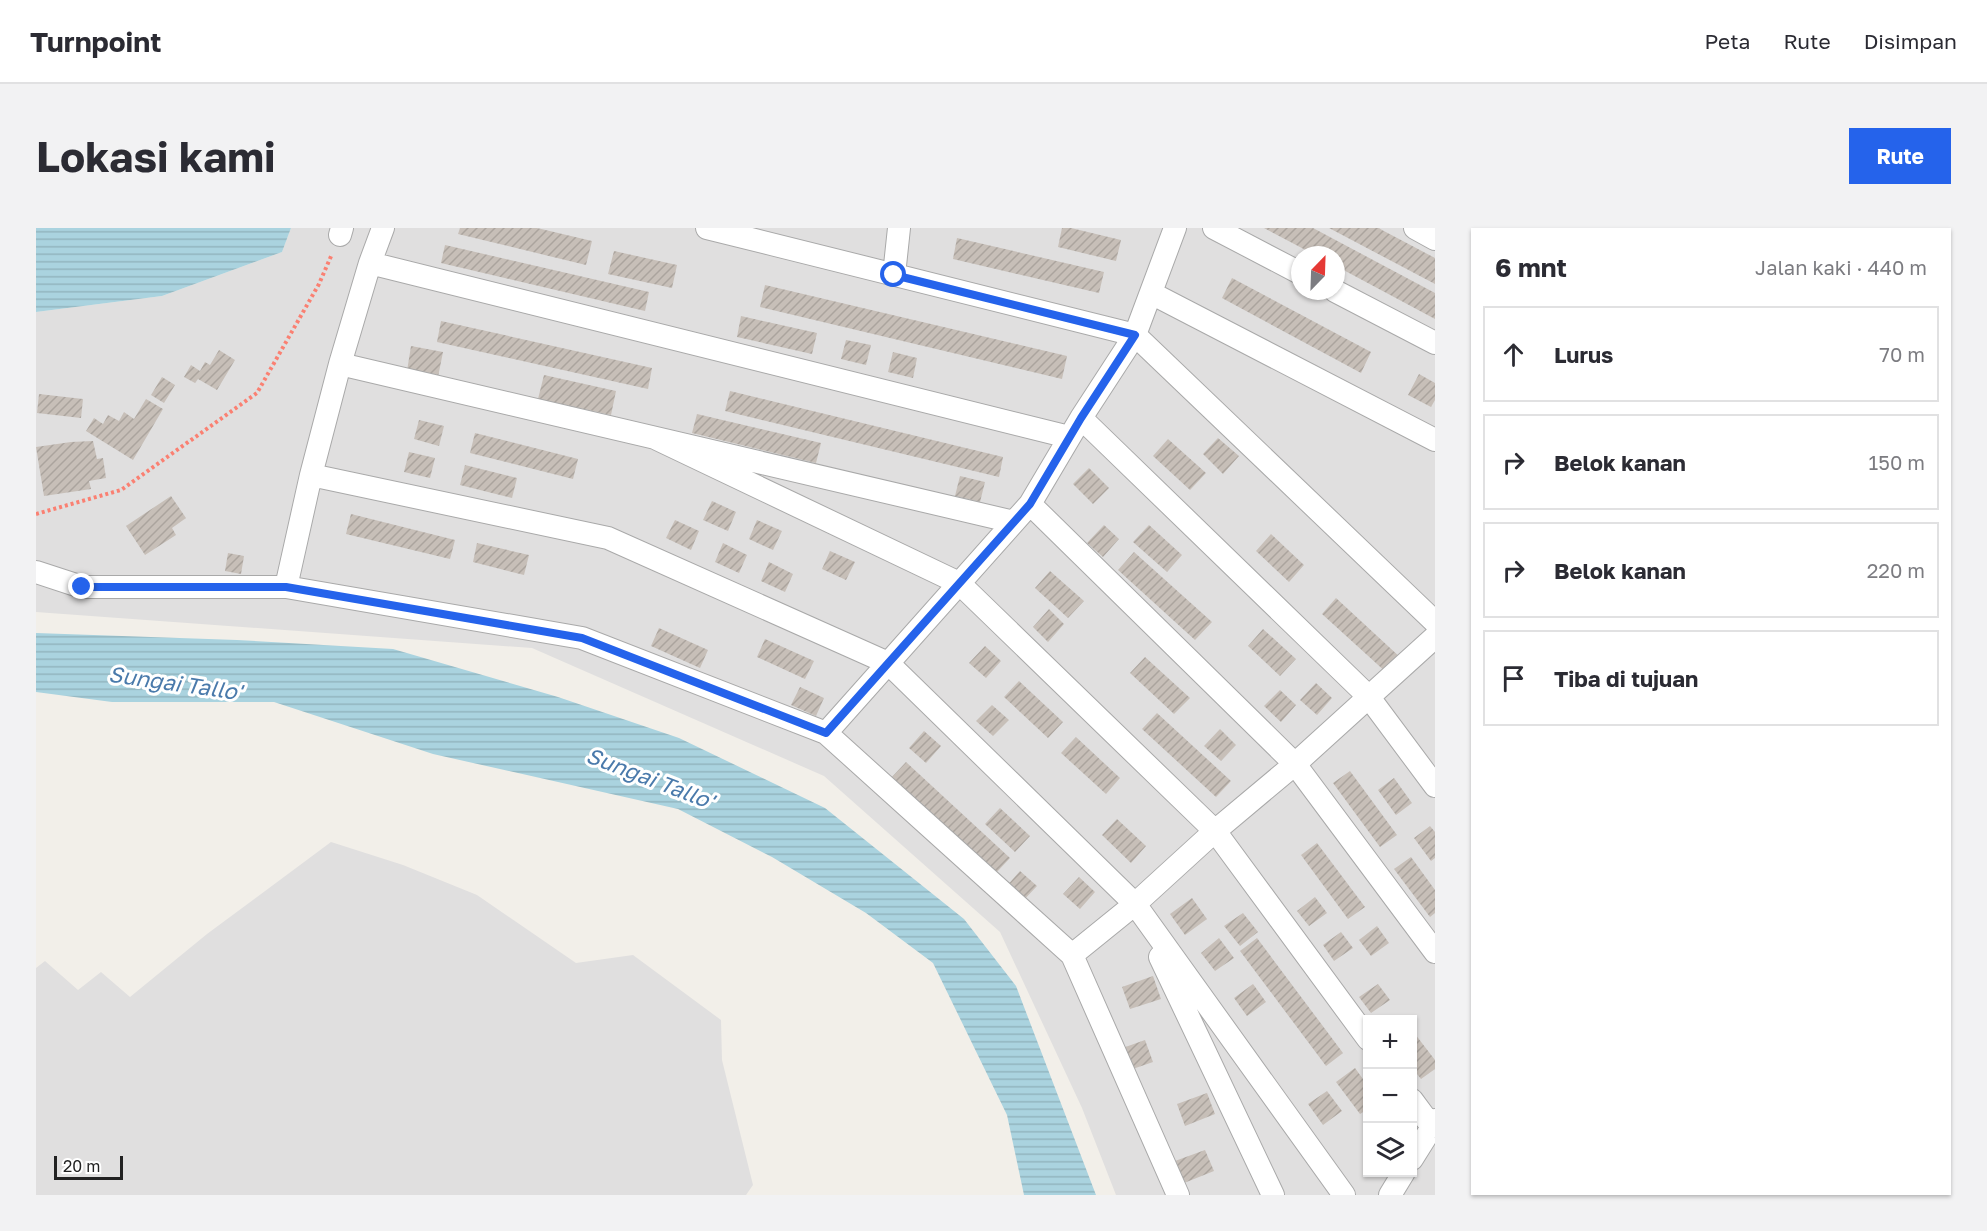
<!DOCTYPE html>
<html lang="id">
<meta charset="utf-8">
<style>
:root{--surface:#fff;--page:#f2f2f3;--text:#2b2b33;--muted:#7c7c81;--line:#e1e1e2;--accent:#2563eb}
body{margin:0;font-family:"Golos Text",sans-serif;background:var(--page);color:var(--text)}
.controls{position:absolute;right:18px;bottom:18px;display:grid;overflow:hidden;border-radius:0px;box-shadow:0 2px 4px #0004}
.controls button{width:54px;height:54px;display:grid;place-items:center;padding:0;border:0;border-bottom:2px solid var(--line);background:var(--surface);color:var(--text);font:30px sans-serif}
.compass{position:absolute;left:1255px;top:18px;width:54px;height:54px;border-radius:50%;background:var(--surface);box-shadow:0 2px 4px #0004;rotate:23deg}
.scale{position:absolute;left:18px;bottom:15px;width:69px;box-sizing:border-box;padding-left:6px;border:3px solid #222;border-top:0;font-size:16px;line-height:21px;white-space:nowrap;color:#222;-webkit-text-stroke:4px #fff;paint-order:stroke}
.stop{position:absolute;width:18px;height:18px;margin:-14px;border:4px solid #2563eb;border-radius:50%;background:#fff}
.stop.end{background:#2563eb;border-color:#fff;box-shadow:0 2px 6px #0008}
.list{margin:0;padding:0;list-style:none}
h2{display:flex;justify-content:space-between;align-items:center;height:78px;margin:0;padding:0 24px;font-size:26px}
h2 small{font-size:20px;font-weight:400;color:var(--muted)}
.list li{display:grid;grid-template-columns:39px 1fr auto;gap:18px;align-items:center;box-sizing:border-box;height:96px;margin:0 12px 12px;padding:0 12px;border:2px solid var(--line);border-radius:0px}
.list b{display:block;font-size:22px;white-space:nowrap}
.list em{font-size:20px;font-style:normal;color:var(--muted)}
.icon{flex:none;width:33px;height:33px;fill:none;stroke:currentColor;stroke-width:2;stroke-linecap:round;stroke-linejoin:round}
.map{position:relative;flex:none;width:1399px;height:967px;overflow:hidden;border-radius:0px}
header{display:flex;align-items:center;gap:36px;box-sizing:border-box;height:84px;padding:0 30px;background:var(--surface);border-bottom:2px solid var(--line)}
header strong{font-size:28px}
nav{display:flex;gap:33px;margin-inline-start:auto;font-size:21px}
.intro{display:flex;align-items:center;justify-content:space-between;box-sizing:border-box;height:144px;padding:0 36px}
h1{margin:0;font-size:42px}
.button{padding:15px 27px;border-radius:0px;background:var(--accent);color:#fff;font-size:21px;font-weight:700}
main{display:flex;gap:36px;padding:0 36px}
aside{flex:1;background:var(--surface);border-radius:0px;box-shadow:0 2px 4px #0004}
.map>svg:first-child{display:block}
.residential{fill:#e0dfdf;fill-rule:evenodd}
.water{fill:url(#water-rules)}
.building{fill:url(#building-hatch)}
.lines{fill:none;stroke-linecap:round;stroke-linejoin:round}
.street-casing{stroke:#a9a9a9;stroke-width:24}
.path{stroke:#fa8072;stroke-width:4;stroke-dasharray:3 3;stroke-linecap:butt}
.street{stroke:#fff;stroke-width:22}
.route{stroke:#2563eb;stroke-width:8}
.labels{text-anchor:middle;stroke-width:6;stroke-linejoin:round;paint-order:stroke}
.water-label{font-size:22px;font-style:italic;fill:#4a7aab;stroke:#fff}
</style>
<header>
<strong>Turnpoint</strong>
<nav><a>Peta</a><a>Rute</a><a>Disimpan</a></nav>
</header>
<div class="intro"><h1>Lokasi kami</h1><a class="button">Rute</a></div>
<main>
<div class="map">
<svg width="1399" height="967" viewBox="0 0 1399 967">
<defs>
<pattern id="water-rules" width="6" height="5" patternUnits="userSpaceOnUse" patternTransform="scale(1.5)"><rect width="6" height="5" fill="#aad3df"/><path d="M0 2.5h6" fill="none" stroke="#92b5bf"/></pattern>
<pattern id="building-hatch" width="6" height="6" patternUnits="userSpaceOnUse" patternTransform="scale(1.5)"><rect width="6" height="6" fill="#c7bfb8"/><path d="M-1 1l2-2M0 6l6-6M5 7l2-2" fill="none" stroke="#aba49e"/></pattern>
</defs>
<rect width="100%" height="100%" fill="#f2efe9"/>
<!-- residential -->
<path class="residential" d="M 255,0 L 1399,0 L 1399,967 L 1080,967 L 1046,880 L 964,704 L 788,548 L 496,420 L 0,384 L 0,84 L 126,68 L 246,24 ZM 1264,27 L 1300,27 L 1300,63 L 1264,63 ZM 1332,792 L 1376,792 L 1376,944 L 1332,944 Z
M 295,614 L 367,637 L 441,667 L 540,735 L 597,727 L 685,792 L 686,832 L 717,957 L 710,967 L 0,967 L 0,740 L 9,733 L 42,762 L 65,744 L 94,769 L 171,706 Z"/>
<!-- water -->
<path class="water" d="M 0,0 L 255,0 L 246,24 L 126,68 L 0,84 Z
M 0,405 L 201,412 L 357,421 L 522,469 L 643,510 L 789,580 L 928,691 L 980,758 L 1060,967 L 988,967 L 971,887 L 897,735 L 830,685 L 736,629 L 642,581 L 397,526 L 238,474 L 76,474 L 0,464 Z"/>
<!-- building -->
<path class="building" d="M 424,0 L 501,0 L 556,13 L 550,37 L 422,6 Z
M 1026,0 L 1035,0 L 1085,12 L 1080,33 L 1022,19 Z
M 1228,0 L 1277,0 L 1399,65 L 1399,91 L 1300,38 L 1300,27 L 1279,27 Z
M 1293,0 L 1343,0 L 1346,2 L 1399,30 L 1399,56 Z
M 921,10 L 1068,44 L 1063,65 L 917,31 Z
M 409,17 L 613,64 L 609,83 L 405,35 Z
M 578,23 L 641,37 L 636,60 L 572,46 Z
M 1196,50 L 1335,124 L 1325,145 L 1186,70 Z
M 729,57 L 1031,128 L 1026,151 L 724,79 Z
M 705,88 L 781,105 L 776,126 L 701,109 Z
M 405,93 L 616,140 L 612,161 L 401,114 Z
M 810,112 L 835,117 L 830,137 L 805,131 Z
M 375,118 L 407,124 L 402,149 L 371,143 Z
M 183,122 L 199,132 L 181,162 L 162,151 L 159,155 L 148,149 L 155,137 L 164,143 L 169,134 L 174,137 Z
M 857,124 L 881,130 L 877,150 L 852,144 Z
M 1383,146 L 1399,155 L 1399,172 L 1395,179 L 1372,167 Z
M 508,147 L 580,163 L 575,187 L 502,171 Z
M 126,149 L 139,157 L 128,175 L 115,167 Z
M 694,163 L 967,229 L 963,249 L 689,183 Z
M 3,166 L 47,171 L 45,190 L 1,185 Z
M 110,171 L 127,181 L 97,232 L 50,203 L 58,190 L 67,196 L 72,187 L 83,193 L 88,184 L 98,191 Z
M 661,186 L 785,215 L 780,235 L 656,205 Z
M 383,192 L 408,198 L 403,218 L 378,211 Z
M 439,205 L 542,231 L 537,251 L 434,225 Z
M 1182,210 L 1203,228 L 1187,246 L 1167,226 Z
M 1132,211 L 1170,245 L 1154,262 L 1117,228 Z
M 57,213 L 61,231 L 67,230 L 70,250 L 53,253 L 55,261 L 8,268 L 0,219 L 35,214 Z
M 373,224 L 399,230 L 394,250 L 368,244 Z
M 429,237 L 481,250 L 476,270 L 424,257 Z
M 1053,240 L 1073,260 L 1057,276 L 1037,256 Z
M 924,248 L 949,254 L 944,274 L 919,268 Z
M 135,268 L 150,290 L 136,300 L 140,307 L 109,327 L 90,298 Z
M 676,273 L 700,284 L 692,303 L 667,292 Z
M 315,286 L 419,312 L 414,331 L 310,306 Z
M 639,292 L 663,303 L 655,322 L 630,310 Z
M 721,292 L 746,303 L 737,322 L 713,311 Z
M 1068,297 L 1083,311 L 1067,329 L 1051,315 Z
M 1113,297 L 1146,327 L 1131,344 L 1097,314 Z
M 1235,306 L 1268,337 L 1253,354 L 1220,323 Z
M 441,315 L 493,327 L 488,347 L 437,334 Z
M 687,315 L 711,327 L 703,345 L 679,334 Z
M 794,323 L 819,334 L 810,352 L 786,341 Z
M 1098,324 L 1176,394 L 1159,412 L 1082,342 Z
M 192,325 L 208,328 L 205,346 L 189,343 Z
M 733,334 L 757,346 L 749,364 L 725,353 Z
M 1014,343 L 1048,373 L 1032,390 L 999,360 Z
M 1300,370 L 1366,431 L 1352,446 L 1286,386 Z
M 1013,381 L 1028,396 L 1012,414 L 997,399 Z
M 623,400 L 672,422 L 664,440 L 615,418 Z
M 1227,401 L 1260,431 L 1244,448 L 1212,418 Z
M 729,411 L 778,433 L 769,451 L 721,429 Z
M 949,418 L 965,433 L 950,450 L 933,435 Z
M 1109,429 L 1154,470 L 1138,486 L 1094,445 Z
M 983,453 L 1027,494 L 1012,510 L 968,469 Z
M 1280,455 L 1296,470 L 1281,487 L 1264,472 Z
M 764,459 L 788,470 L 780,488 L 755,477 Z
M 1244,462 L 1260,477 L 1245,494 L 1228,478 Z
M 956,477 L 973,492 L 957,508 L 940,493 Z
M 1121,485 L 1195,553 L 1180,569 L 1106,501 Z
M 1184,501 L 1200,517 L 1185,533 L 1168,518 Z
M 888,503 L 905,518 L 890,535 L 873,520 Z
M 1040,509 L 1084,550 L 1070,566 L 1025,525 Z
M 870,534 L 974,630 L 959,646 L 855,550 Z
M 1314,543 L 1361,607 L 1344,619 L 1297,555 Z
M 1358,550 L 1376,575 L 1360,587 L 1342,562 Z
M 964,580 L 994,608 L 979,624 L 949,596 Z
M 1081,591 L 1110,618 L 1095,635 L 1066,607 Z
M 1394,598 L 1399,604 L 1399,630 L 1395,633 L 1378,610 Z
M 1281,615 L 1329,679 L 1312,691 L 1265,627 Z
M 1375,629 L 1399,662 L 1399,685 L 1394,689 L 1358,641 Z
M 984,643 L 1001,658 L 985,675 L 969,660 Z
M 1043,649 L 1059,664 L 1044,681 L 1027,666 Z
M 1279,669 L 1291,685 L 1273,698 L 1261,683 Z
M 1156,670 L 1171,691 L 1149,707 L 1134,686 Z
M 1207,685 L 1222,704 L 1204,718 L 1188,698 Z
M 1341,698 L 1353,715 L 1335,728 L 1323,712 Z
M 1305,704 L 1317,720 L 1298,733 L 1287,717 Z
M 1183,710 L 1198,730 L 1179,743 L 1165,725 Z
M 1221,710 L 1307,825 L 1290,838 L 1204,723 Z
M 1117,748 L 1125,771 L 1094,781 L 1086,759 Z
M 1217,756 L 1230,774 L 1211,788 L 1198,770 Z
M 1342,756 L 1354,772 L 1335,785 L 1323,769 Z
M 1379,806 L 1399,832 L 1399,841 L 1385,851 L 1377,841 L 1377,808 Z
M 1109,812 L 1117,834 L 1088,844 L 1081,822 Z
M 1319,840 L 1332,858 L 1332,881 L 1324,886 L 1300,854 Z
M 1291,863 L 1306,883 L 1287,897 L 1272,876 Z
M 1171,865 L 1179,886 L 1149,898 L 1141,876 Z
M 1169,922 L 1178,943 L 1148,955 L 1139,933 Z"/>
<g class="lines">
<defs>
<path id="street" d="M 671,0 L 1099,107 L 1399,394
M 1139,0 L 1099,107 L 1045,190 L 994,276 L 790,505 L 1036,727 L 1142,967
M 1178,0 L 1264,45
M 1379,0 L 1399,11
M 304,7 L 306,0
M 334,35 L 1033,209
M 858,47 L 863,0
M 1299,63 L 1399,115
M 1115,65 L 1399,212
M 304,136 L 978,294
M 1045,190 L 1332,468 L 1399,558
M 621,211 L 923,355 L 1179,603 L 1332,811
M 275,247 L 572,310 L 852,435 L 1099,676 L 1308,967
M 994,276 L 1259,536 L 1399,724
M 0,344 L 46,359 L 250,359 L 546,410 L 790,505
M 250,359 L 275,247 L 304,136 L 334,35 L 347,0
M 1036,727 L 1099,676 L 1179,603 L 1259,536 L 1399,409
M 1124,729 L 1237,967
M 1376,872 L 1396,899
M 1376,931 L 1396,899 L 1399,892
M 1354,967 L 1368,944"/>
</defs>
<!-- street casing -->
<use href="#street" class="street-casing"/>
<!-- path -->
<path class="path" d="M 0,286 L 85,262 L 221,165 L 283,56 L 296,26"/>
<!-- street -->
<use href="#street" class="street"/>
</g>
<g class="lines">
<!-- route -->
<path class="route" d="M 46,359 L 250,359 L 546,410 L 790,505 L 994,276 L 1045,190 L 1099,107 L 858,47"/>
</g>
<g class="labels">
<!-- water labels -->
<g class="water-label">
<text transform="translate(139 455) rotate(8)" y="8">Sungai Tallo'</text>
<text transform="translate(614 550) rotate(21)" y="8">Sungai Tallo'</text>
</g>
</g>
</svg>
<div class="controls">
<button>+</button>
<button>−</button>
<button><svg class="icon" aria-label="layers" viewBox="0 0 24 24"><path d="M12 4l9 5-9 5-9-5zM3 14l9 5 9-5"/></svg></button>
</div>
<svg class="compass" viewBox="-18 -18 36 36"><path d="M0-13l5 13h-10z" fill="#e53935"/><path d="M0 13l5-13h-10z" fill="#7c7c81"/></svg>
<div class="scale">20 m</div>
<div class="stop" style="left:858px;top:47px"></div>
<div class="stop end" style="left:46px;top:359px"></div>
</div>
<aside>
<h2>6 mnt<small>Jalan kaki · 440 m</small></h2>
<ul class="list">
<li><svg class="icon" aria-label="ahead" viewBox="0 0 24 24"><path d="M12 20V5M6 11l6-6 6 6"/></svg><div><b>Lurus</b></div><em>70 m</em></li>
<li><svg class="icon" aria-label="right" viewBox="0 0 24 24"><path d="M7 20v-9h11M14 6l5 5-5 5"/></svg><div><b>Belok kanan</b></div><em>150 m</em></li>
<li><svg class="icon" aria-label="right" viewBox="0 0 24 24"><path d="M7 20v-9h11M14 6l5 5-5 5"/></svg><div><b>Belok kanan</b></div><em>220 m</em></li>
<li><svg class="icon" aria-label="arrive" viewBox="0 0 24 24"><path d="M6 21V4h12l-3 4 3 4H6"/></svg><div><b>Tiba di tujuan</b></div></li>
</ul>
</aside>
</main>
